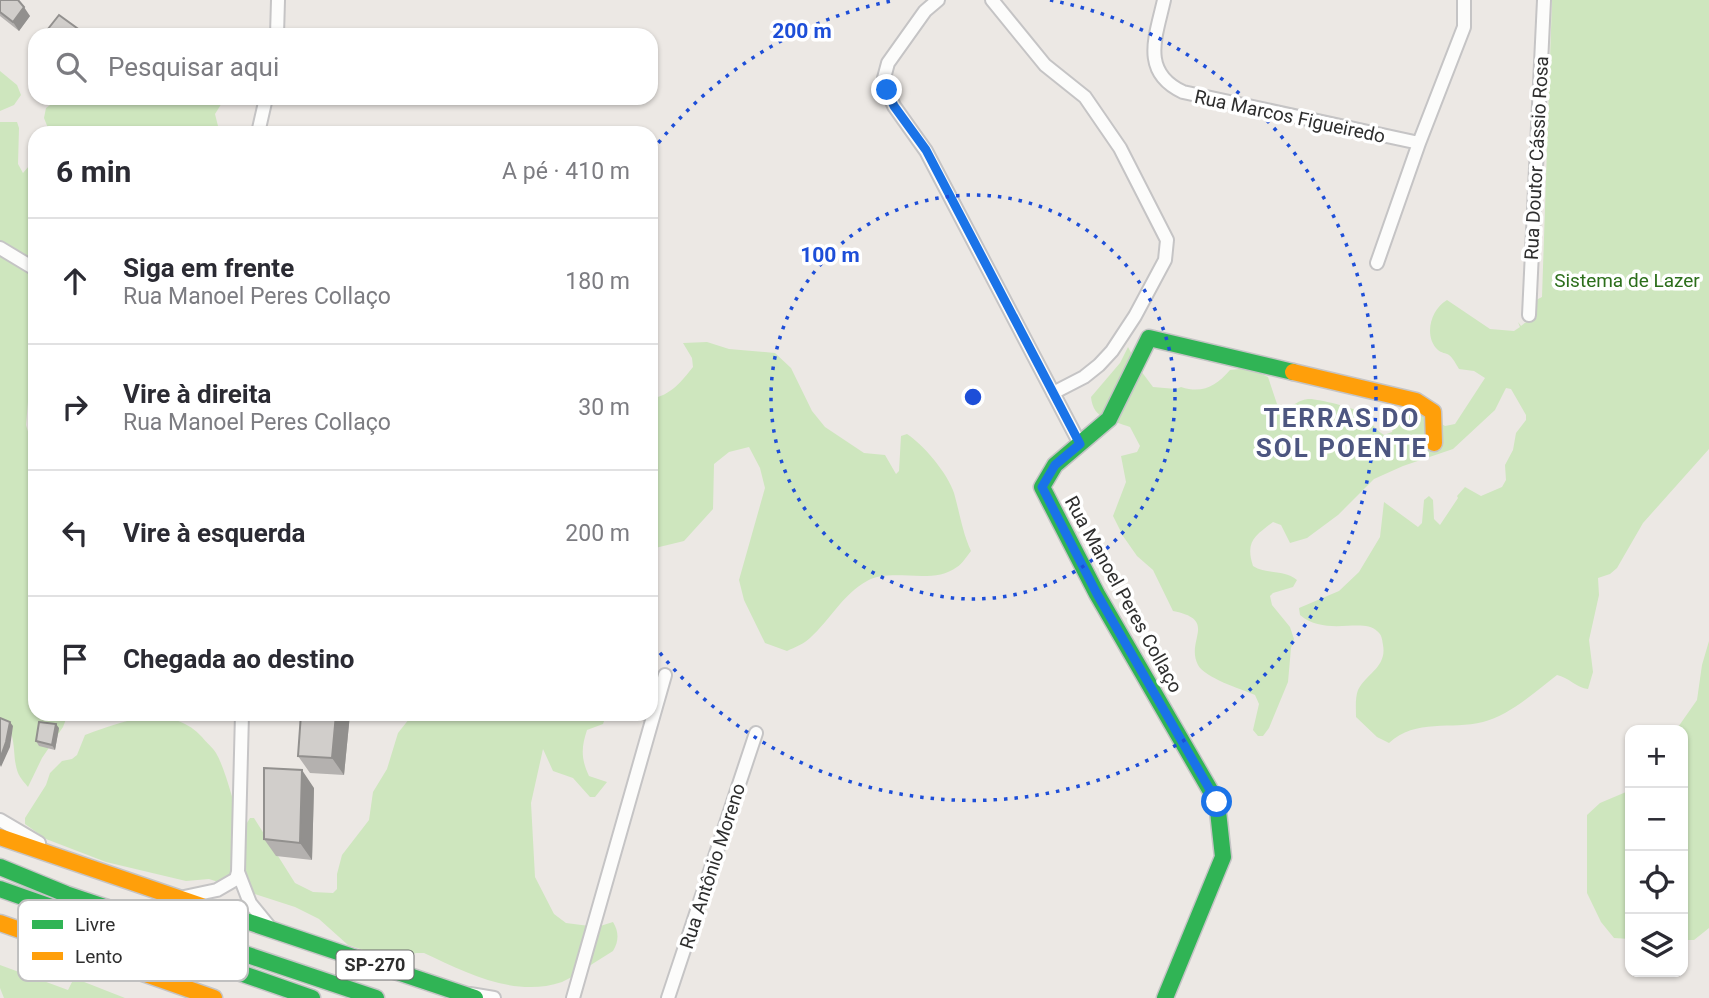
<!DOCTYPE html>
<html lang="pt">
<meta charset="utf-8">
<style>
:root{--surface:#fff;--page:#f7f7f7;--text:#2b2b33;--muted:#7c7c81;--line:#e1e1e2}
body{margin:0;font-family:Roboto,sans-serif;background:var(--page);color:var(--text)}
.controls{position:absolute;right:21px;bottom:21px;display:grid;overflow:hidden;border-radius:14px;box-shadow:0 2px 5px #0004}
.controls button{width:63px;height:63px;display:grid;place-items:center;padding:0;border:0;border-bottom:2px solid var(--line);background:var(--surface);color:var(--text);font:35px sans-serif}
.stop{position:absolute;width:21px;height:21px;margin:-16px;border:5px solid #1a73e8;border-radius:50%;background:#fff}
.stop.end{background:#1a73e8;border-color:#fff;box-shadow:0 2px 7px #0008}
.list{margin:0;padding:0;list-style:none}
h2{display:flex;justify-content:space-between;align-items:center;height:91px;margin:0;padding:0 28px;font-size:30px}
h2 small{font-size:23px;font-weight:400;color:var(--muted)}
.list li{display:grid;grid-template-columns:46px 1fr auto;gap:21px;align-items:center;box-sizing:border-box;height:126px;padding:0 28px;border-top:2px solid var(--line)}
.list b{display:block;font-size:26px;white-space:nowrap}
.list p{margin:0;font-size:23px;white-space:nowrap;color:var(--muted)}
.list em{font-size:23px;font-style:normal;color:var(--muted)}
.icon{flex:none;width:38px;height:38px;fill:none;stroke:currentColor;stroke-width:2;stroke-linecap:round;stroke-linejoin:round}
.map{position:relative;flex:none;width:1709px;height:998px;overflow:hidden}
.search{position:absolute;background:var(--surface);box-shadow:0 2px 5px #0004;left:28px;top:28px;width:630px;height:77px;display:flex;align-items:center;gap:18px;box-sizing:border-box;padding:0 24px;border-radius:21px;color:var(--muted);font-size:26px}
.panel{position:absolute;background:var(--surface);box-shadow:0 2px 5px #0004;left:28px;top:126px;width:630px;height:595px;border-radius:21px}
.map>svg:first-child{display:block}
.green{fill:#cee6be}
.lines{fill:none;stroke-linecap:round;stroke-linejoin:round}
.street-casing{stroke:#c5c4c5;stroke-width:16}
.fast-casing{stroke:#c5c4c5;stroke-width:19}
.slow-casing{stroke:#c5c4c5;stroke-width:19}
.street{stroke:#fcfcfb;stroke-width:12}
.fast{stroke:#30b455;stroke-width:16}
.slow{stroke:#ff9f0a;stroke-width:16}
.wall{fill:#b4b1af}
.shaded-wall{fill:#92908e}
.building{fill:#d1cecb;stroke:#92908e;stroke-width:2}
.route{stroke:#1a73e8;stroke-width:9}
.ring{fill:none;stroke:#1d4ed8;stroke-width:3.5;stroke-dasharray:3.5 7}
.labels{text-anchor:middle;stroke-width:7;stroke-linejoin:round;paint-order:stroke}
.shield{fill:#fff;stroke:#6d6d6d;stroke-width:2}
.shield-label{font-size:18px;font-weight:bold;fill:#2e2e2e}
.street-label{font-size:19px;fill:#2e2e2e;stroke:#fff}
.park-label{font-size:19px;fill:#2c6e1b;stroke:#fff}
.district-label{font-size:26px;font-weight:bold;letter-spacing:2px;fill:#4d5680;stroke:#fff}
.key{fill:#fff;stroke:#c0c0c0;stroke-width:2}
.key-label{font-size:19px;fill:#2e2e2e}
.centre{fill:#1d4ed8;stroke:#fff;stroke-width:3.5}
.ring-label{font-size:21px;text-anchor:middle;font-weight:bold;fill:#1d4ed8;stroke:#fff;stroke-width:7;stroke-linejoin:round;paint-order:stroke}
</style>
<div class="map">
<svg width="1709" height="998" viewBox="0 0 1709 998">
<rect width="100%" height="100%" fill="#ece8e4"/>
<!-- green -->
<path class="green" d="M 1552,0 L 1709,0 L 1709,449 L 1643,523 L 1617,568 L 1610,574 L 1598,578 L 1599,595 L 1589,640 L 1593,672 L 1588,689 C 1577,688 1568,677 1557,675 C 1535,692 1510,715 1483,722 C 1451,730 1416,718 1389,743 L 1377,737 L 1356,717 C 1356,708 1355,698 1358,690 C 1367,673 1387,667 1383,645 C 1382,639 1382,635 1377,631 C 1363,617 1326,637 1300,615 L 1299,608 L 1339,591 L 1359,572 L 1380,537 L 1384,502 L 1418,527 L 1422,523 L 1424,500 L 1429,496 L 1433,500 L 1434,519 L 1440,525 L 1458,498 L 1457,496 L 1465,487 L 1481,496 L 1502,487 L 1506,480 L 1505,465 L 1513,450 L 1516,433 L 1526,420 L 1526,415 L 1511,389 L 1506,388 L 1495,410 L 1453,449 L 1403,466 L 1374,479 L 1338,515 L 1307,538 L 1290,543 L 1281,525 L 1273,522 C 1255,536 1245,541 1253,566 C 1267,575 1284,569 1297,580 L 1293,587 L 1273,593 L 1270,596 L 1272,605 L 1290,627 L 1294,639 L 1291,648 L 1288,682 L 1269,728 L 1263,736 L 1258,736 L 1253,730 L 1259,704 L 1255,695 C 1241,689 1205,678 1198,665 C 1185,640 1219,620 1173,611 L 1153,570 L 1137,556 L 1123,536 L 1113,516 L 1126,482 L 1121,456 L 1137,452 L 1140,446 L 1130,427 C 1112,420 1093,420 1091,397 L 1120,363 L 1128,347 L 1141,371 L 1153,387 L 1176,389 L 1181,387 C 1203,394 1216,386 1230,370 L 1249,368 L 1268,377 L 1277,404 C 1297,409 1293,401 1308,399 C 1316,398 1354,408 1361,412 C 1370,418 1371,427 1384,435 L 1392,432 L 1397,415 L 1406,409 L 1423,412 L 1445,426 L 1455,424 L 1485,378 L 1474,371 L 1459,369 C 1456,364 1453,358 1449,355 C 1446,353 1441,353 1438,350 C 1423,336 1431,309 1447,300 L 1490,329 L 1514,331 L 1520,327 L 1518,322 L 1521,326 L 1530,319 L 1534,301 L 1542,297 Z
M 0,71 L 17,85 L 21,95 L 14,105 L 0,111 Z
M 70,98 L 225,98 L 215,114 L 219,130 L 226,133 L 50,133 L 44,118 L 46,108 L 53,103 L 68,101 Z
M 0,122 L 17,122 L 19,128 L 18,164 L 23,173 L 35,159 L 35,397 L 28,402 L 26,425 L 35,454 L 35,714 L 68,714 L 63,727 L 42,758 L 28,787 C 25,783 20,778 18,773 C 11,755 19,732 0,719 Z
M 707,342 L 729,349 L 775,353 L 791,368 L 812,411 L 825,427 L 864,453 L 885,455 L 896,474 L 899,471 L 901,436 L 907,434 C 924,445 948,474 954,493 C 960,514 962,531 971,551 C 967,556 962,564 957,567 C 932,586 893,567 867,581 C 844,593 830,620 810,638 C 804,644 795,647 787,651 L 765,643 L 744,600 L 739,580 L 765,488 L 760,468 L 749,447 L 729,452 L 714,464 L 713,509 L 684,541 L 651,549 L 651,399 C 671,395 681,382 693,367 L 692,358 L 683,343 Z
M 1709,641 L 1709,928 L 1694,940 L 1683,940 L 1683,730 L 1676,730 L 1697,700 L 1702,665 Z
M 413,714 L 596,714 L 604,721 L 603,724 L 587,730 C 581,748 581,759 589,776 L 607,782 L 595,797 L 590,797 L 573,778 L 553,771 L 543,749 L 531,803 L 535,877 L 554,914 L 566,923 L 597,927 L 613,922 C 619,932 619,941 613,951 C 596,961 579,974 562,982 C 515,998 467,973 424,953 L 416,953 L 396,961 L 348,945 L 319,919 L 295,907 L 209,879 L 186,881 L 106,862 L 46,839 L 25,824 L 25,818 L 46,785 L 50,773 L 62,761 L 72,759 L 77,755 L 85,735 C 124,721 169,702 202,737 C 206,742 213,748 216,753 C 226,770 234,806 241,826 L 245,826 L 250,818 L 254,818 L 295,883 L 313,892 L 333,893 L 337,889 L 337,874 L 342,855 L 369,820 L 373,792 L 387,769 L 398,733 Z
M 1630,788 L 1630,939 L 1614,938 L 1601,922 L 1587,893 L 1587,815 L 1600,803 L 1626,792 Z
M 0,965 L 68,990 L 74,978 L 125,998 L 4,998 L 0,988 Z"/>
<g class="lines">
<defs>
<path id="street" d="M 938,0 L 925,11 L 888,63 L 884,78 L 887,90 L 894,106 L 926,151 L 1080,444
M 992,0 L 1045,65 L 1085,97 L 1120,148 L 1167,240 L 1165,260 L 1135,316 L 1112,351 L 1099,365 L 1084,377 L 1053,393
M 1164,0 C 1156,36 1140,72 1183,92 L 1419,143
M 277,35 L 278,0
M 258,133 L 266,98
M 0,248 L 35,269
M 1377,263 L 1419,143 L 1464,27 L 1464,0
M 1529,315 L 1544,0
M 242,714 L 238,872 L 250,903 L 268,925
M 0,820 L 39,843
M 184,897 L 217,890 L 236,879 L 238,872
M 470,994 L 494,998
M 573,998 L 665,675
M 668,998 L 756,733"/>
<path id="fast" d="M 0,867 L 66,894 L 376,998
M 0,889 L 312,998
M 237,918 L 475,998
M 1165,998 L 1223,857 L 1217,802 L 1097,594 L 1042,487 L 1055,465 L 1109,419 L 1149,338 L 1293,372"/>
<path id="slow" d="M 1293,372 L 1416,401 L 1433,412 L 1434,443
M 0,837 L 237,918
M 0,923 L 214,998"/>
</defs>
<!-- street casing -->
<use href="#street" class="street-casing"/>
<!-- fast casing -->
<use href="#fast" class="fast-casing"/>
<!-- slow casing -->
<use href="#slow" class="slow-casing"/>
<!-- street -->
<use href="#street" class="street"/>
<!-- fast -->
<use href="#fast" class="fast"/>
<!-- slow -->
<use href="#slow" class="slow"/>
</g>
<!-- wall -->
<path class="wall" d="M 0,0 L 30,16 L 19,31 L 0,16 Z
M 220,98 L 257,98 L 256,101 L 223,102 Z
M 301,714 L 350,714 L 344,775 L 310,773 L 298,756 Z
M 59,728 L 55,750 L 39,746 L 36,741 Z
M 314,788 L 312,860 L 276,856 L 264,839 Z"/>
<!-- shaded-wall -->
<path class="shaded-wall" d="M 24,7 L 30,16 L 19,31 L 13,22 Z
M 336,714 L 350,714 L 344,775 L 332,758 Z
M 10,722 L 13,726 L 10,747 L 1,767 L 0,765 L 0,759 Z
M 56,724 L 59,728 L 55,750 L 52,745 Z
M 302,770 L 314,788 L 312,860 L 300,843 Z"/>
<!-- building -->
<path class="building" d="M 0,0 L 18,0 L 24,7 L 13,22 L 0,12 Z
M 59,15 L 81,31 L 78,35 L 44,34 Z
M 301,714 L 336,714 L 332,758 L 298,756 Z
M 0,718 L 10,722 L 6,742 L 0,759 Z
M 39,722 L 56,724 L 52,745 L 36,741 Z
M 264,768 L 302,770 L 300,843 L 264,839 Z"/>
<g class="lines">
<!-- route -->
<path class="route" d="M 887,90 L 894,106 L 926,150 L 1080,444 L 1055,465 L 1042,487 L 1097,594 L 1217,802"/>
</g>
<!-- distance rings -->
<g class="ring">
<circle cx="973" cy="397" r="202"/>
<path d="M652 151A404 404 0 0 1 896 0M1050 0A404 404 0 1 1 652 643"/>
</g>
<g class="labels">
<!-- shield labels -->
<rect class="shield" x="336.5" y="950.5" width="77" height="29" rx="5"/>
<g class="shield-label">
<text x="375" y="971">SP-270</text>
</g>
<!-- street labels -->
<g class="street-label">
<text transform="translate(1290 116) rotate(12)" y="7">Rua Marcos Figueiredo</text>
<text transform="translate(1536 158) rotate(-87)" y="7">Rua Doutor Cássio Rosa</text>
<text transform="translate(1124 594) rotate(61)" y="7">Rua Manoel Peres Collaço</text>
<text transform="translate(712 866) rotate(-72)" y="7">Rua Antônio Moreno</text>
</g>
<!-- park labels -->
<g class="park-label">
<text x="1627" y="287">Sistema de Lazer</text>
</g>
<!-- district labels -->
<g class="district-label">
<text x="1342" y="427">TERRAS DO<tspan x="1342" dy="30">SOL POENTE</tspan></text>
</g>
</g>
<!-- legend -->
<rect x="18" y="900" width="230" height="81" rx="10" class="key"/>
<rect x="32" y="920" width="31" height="9" fill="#30b455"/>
<rect x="32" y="952" width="31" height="8" fill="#ff9f0a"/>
<g class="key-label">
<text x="75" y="931">Livre</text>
<text x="75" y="963">Lento</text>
</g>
<circle cx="973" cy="397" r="10" class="centre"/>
<g class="ring-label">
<text x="802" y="38">200 m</text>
<text x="830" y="262">100 m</text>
</g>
</svg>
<div class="controls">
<button>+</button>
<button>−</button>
<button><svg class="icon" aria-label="locate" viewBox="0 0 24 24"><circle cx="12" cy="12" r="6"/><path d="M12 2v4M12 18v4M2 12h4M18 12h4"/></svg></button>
<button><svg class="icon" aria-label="layers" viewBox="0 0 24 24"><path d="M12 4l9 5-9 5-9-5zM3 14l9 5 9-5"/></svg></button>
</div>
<div class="stop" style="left:1217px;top:802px"></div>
<div class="stop end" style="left:887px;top:90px"></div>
<div class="search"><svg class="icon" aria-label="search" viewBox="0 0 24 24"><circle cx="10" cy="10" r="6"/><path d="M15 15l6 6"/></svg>Pesquisar aqui</div>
<section class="panel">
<h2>6 min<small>A pé · 410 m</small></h2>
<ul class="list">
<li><svg class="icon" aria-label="ahead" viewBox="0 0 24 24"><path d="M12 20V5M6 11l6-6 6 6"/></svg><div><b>Siga em frente</b><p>Rua Manoel Peres Collaço</p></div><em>180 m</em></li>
<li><svg class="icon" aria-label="right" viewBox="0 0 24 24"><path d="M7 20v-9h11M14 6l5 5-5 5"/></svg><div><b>Vire à direita</b><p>Rua Manoel Peres Collaço</p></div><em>30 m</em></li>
<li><svg class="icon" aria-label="left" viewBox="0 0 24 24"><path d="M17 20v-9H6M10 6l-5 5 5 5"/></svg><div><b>Vire à esquerda</b></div><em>200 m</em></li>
<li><svg class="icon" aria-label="arrive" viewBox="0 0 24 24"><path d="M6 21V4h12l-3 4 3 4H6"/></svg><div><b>Chegada ao destino</b></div></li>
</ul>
</section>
</div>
